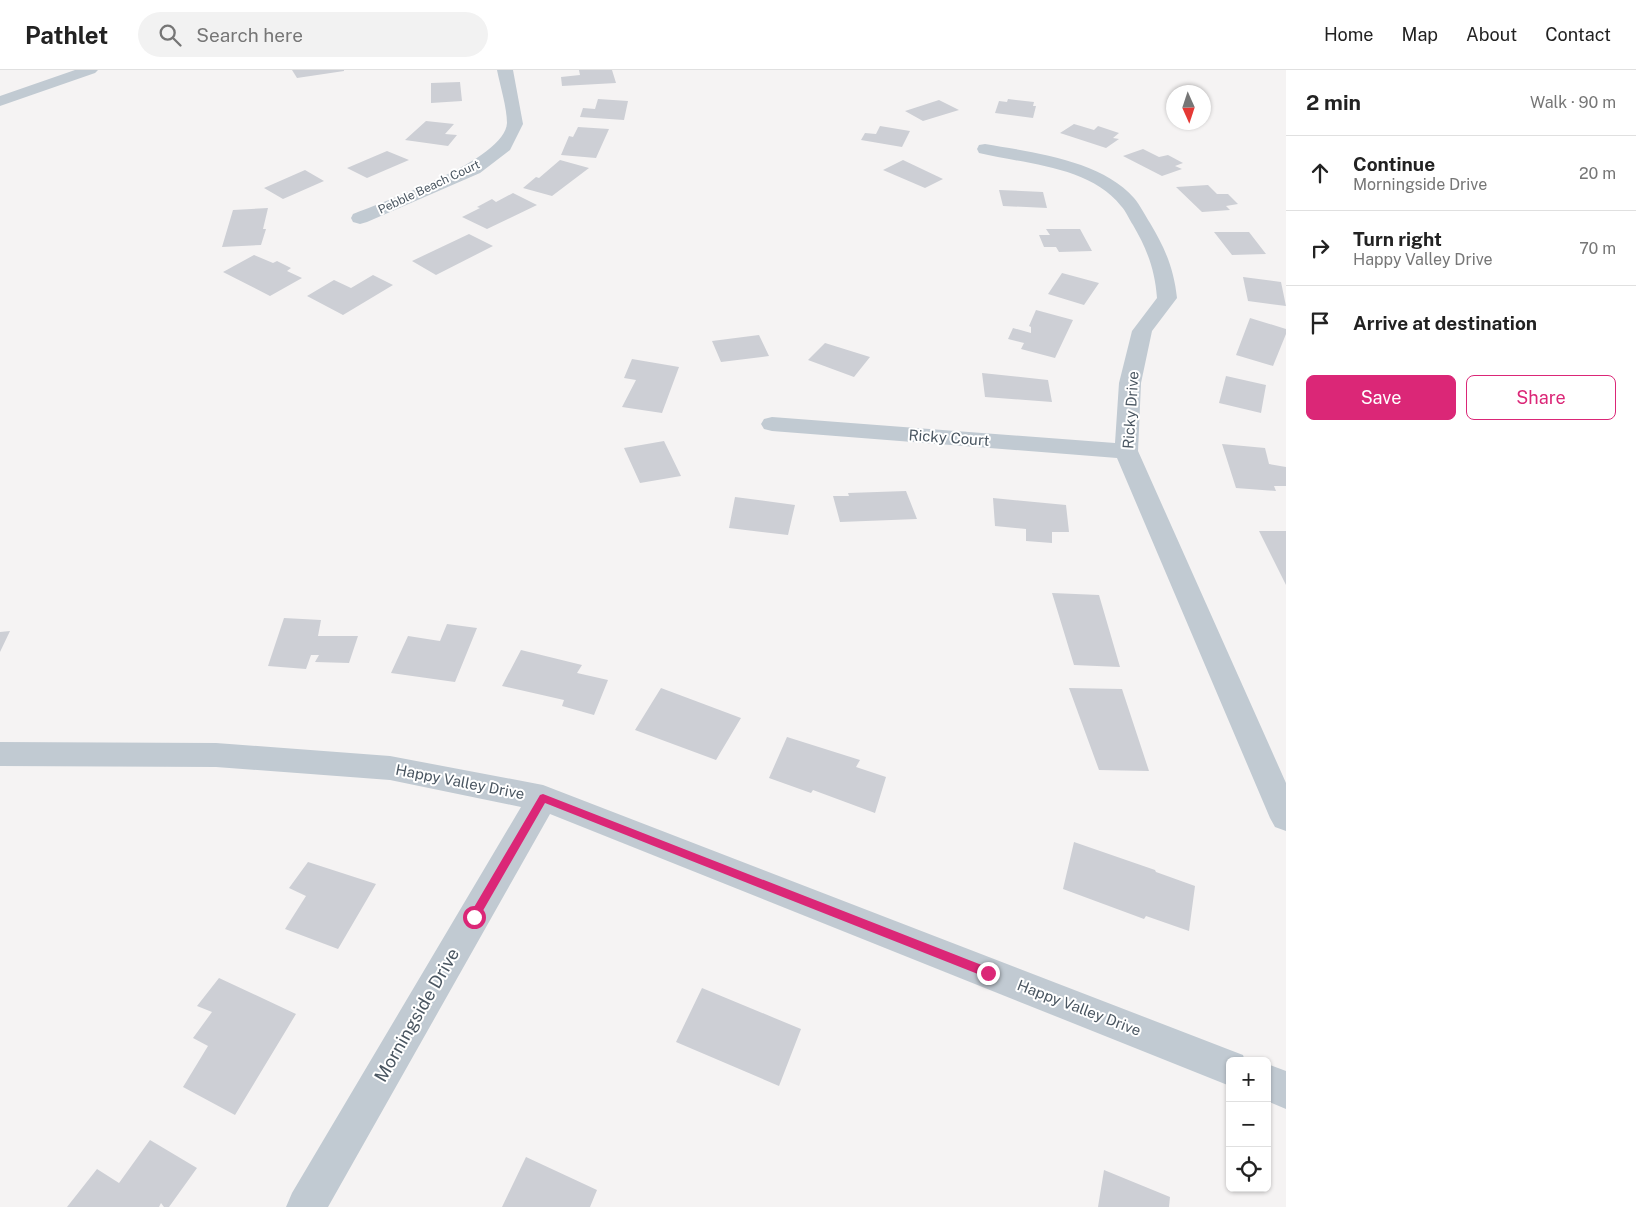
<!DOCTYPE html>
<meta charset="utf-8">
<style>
:root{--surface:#fff;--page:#f2f2f2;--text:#222;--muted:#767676;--line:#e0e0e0;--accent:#db2777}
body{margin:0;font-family:"Public Sans",sans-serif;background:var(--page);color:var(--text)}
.controls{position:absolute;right:15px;bottom:15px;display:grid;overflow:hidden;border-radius:8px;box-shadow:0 1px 4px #0004}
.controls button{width:45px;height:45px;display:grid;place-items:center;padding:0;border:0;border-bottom:1px solid var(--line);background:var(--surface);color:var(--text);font:25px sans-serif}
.compass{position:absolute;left:1166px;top:15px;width:45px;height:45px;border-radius:50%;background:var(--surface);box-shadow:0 1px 4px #0004;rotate:177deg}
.stop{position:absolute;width:15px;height:15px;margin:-11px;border:4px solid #db2777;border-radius:50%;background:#fff}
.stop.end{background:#db2777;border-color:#fff;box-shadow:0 1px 5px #0008}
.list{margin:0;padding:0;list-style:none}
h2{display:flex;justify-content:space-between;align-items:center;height:65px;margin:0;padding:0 20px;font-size:21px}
h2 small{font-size:16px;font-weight:400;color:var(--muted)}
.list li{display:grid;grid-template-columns:32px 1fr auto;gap:15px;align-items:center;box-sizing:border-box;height:75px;padding:0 20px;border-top:1px solid var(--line)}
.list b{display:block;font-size:19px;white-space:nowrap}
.list p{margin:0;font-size:16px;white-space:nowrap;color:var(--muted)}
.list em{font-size:16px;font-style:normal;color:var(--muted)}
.actions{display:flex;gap:10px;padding:15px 20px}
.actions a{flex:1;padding:11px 0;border:1px solid var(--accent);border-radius:8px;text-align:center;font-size:18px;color:var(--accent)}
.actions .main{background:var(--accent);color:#fff}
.icon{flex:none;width:28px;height:28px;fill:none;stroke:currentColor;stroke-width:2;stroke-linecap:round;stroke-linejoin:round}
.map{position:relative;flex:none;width:1286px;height:1137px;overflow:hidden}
header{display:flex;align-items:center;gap:30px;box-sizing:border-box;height:70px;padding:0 25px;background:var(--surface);border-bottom:1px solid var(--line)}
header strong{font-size:24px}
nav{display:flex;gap:28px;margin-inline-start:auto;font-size:18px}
.search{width:350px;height:45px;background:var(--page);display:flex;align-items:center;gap:12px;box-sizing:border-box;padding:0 18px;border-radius:28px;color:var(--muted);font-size:19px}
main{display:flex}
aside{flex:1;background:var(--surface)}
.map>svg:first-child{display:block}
.building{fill:#cdcfd5}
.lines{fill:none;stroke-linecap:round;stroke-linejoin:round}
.minor{fill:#c1cad2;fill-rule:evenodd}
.route{fill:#db2777}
.labels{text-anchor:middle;stroke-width:4;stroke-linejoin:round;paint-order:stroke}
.far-street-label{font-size:12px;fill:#4a5661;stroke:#fff}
.street-label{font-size:15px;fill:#4a5661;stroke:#fff}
.near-street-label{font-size:18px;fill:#4a5661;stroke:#fff}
</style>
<header>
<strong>Pathlet</strong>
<div class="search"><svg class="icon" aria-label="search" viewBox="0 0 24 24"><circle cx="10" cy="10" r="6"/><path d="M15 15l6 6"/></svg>Search here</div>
<nav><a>Home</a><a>Map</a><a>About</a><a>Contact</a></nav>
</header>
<main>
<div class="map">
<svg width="1286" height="1137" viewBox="0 0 1286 1137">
<rect width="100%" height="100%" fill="#f5f3f3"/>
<!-- building -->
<path class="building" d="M 292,0 L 344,0 L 344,1 L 297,8 Z
M 579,0 L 612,0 L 616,13 L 562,16 L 561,7 L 580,5 Z
M 460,12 L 462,31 L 431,33 L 431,13 Z
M 598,29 L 628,31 L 624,50 L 580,47 L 583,38 L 595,39 Z
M 1008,29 L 1034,32 L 1033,36 L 1036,36 L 1033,48 L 995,43 L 999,31 L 1007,32 Z
M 939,30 L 959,40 L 923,51 L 905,41 Z
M 426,51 L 454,54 L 445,64 L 457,65 L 448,76 L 405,70 Z
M 1074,54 L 1094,60 L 1098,56 L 1119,63 L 1113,68 L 1119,69 L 1106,78 L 1060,63 Z
M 880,56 L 910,61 L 902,77 L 861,70 L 865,63 L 876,64 Z
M 578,57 L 609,59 L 596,88 L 561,85 L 569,66 L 573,67 Z
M 1143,79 L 1159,87 L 1168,85 L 1183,93 L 1175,96 L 1182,99 L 1162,106 L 1123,86 Z
M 387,81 L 409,90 L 367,108 L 347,98 Z
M 560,90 L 589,98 L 552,126 L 523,118 L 536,107 L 539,108 Z
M 903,90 L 943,109 L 925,118 L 883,100 Z
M 305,100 L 324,111 L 283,129 L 264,118 Z
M 1208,115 L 1217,124 L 1228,124 L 1238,134 L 1226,136 L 1230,140 L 1202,142 L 1176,117 Z
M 999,120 L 1043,122 L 1047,138 L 1003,136 Z
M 513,123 L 537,135 L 487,159 L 462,147 L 480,138 L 477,137 L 492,129 L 496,132 Z
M 268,138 L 263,159 L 266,159 L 261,175 L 222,177 L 233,140 Z
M 1046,159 L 1080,159 L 1092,181 L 1059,182 L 1056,177 L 1044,177 L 1039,165 L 1050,165 Z
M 1214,162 L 1249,162 L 1266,184 L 1232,185 Z
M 469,164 L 493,176 L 436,205 L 412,191 Z
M 254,185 L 273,193 L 277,191 L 291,198 L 287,201 L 302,208 L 270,226 L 223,202 Z
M 1062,203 L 1099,213 L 1084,235 L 1048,224 Z
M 373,205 L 393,215 L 343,245 L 307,226 L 334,210 L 351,218 Z
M 1243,207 L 1281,212 L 1286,236 L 1248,231 Z
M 1036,240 L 1073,250 L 1055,288 L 1021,279 L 1024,273 L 1008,269 L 1013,258 L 1031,263 L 1031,257 L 1029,256 Z
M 1250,248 L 1286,259 L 1286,264 L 1273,296 L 1236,285 Z
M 759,265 L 769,286 L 721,292 L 712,271 Z
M 825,273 L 870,287 L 854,307 L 808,290 Z
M 632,289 L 679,297 L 662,343 L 622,337 L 636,310 L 624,308 Z
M 982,303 L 1048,310 L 1052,332 L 985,327 Z
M 1226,306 L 1266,315 L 1261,343 L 1219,333 Z
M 664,371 L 681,406 L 640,413 L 624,378 Z
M 1222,374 L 1265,378 L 1269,394 L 1286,397 L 1286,416 L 1274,416 L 1276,421 L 1236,418 Z
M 906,421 L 917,449 L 840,452 L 833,426 L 849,426 L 848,423 Z
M 735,427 L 795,435 L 788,465 L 729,458 Z
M 993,428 L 1066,435 L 1069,462 L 1052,462 L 1052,473 L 1026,471 L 1026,459 L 995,456 Z
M 1259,461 L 1286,461 L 1286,515 Z
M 1052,523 L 1099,525 L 1120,597 L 1074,595 Z
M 284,548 L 321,550 L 318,566 L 358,566 L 349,593 L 315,592 L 319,585 L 311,585 L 306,599 L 268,596 Z
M 447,554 L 477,558 L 455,612 L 391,603 L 408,566 L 440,571 Z
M 10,561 L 0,582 L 0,562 Z
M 521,580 L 582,595 L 577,603 L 608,610 L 594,645 L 562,636 L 564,630 L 502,616 Z
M 661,618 L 741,648 L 716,690 L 635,660 Z
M 1069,618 L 1122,619 L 1149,701 L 1099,700 Z
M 787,667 L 860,690 L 856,697 L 886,707 L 875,743 L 813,720 L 811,723 L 769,708 Z
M 1074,772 L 1155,800 L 1156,802 L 1195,816 L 1189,861 L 1146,846 L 1144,849 L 1063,819 Z
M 308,792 L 376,814 L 338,879 L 285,859 L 306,826 L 289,818 Z
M 219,908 L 296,944 L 235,1045 L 183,1017 L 208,976 L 193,968 L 212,942 L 197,936 Z
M 702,918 L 801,959 L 779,1016 L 676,972 Z
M 150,1070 L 197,1098 L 169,1137 L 164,1137 L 161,1133 L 159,1137 L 67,1137 L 97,1099 L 119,1113 Z
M 526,1087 L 597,1120 L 590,1137 L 502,1137 Z
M 1104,1100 L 1170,1127 L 1169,1137 L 1098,1137 Z"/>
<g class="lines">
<!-- minor -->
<path class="minor" d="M 75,0 L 98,0 L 95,3 L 0,36 L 0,26 Z
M 497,0 L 513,0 L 523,54 L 510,80 L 480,103 L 367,152 L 360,154 L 353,152 L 351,148 L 353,144 C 385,131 505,90 507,53 C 507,38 500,15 497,0 Z
M 985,74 C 1031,82 1101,90 1134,128 C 1140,135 1145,145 1150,153 C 1165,178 1174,199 1177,228 L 1152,261 L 1141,313 L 1138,381 L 1286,713 L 1286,761 L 1275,757 L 1270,748 L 1117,388 L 772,361 L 764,359 L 761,354 L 764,349 L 772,347 L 1115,373 L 1119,313 L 1132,261 L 1157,228 C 1155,200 1147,179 1133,155 C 1129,149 1126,141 1121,136 C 1090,96 1024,94 979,83 L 977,79 L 979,75 Z
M 0,672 L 216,673 L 390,686 L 543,715 L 1230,980 L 1243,985 L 1245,991 L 1230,991 L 1230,1016 L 550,744 L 328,1137 L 286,1137 L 292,1123 L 521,737 L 390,710 L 216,697 L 0,696 Z
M 1267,994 L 1286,1001 L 1286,1039 L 1267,1031 Z"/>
</g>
<!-- route -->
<path class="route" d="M 543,724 L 992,899 L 994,903 L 988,908 L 545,733 L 477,851 L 470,851 L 470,844 L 540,725 Z"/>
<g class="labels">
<!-- far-street labels -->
<g class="far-street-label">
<text transform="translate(429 117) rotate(-25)" y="4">Pebble Beach Court</text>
</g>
<!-- street labels -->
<g class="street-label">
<text transform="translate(1131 340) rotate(-86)" y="5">Ricky Drive</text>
<text transform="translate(949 368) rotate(4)" y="5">Ricky Court</text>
<text transform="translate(460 712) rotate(11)" y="5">Happy Valley Drive</text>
<text transform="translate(1079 938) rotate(21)" y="5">Happy Valley Drive</text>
</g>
<!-- near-street labels -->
<g class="near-street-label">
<text transform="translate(417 945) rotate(-60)" y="6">Morningside Drive</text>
</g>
</g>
</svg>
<div class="controls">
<button>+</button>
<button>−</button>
<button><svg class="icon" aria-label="locate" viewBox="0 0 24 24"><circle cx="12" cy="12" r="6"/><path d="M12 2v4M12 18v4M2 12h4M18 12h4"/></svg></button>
</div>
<svg class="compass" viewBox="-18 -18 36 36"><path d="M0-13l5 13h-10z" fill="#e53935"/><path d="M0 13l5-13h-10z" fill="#767676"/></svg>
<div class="stop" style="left:474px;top:847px"></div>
<div class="stop end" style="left:988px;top:903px"></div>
</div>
<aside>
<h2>2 min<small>Walk · 90 m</small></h2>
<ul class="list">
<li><svg class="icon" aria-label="ahead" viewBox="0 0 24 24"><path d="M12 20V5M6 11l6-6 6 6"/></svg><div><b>Continue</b><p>Morningside Drive</p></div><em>20 m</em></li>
<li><svg class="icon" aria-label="right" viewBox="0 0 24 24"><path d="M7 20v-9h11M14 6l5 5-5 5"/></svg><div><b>Turn right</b><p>Happy Valley Drive</p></div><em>70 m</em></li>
<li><svg class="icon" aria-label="arrive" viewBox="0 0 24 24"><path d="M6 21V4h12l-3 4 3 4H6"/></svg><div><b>Arrive at destination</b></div></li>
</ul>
<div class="actions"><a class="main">Save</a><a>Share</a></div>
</aside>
</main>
